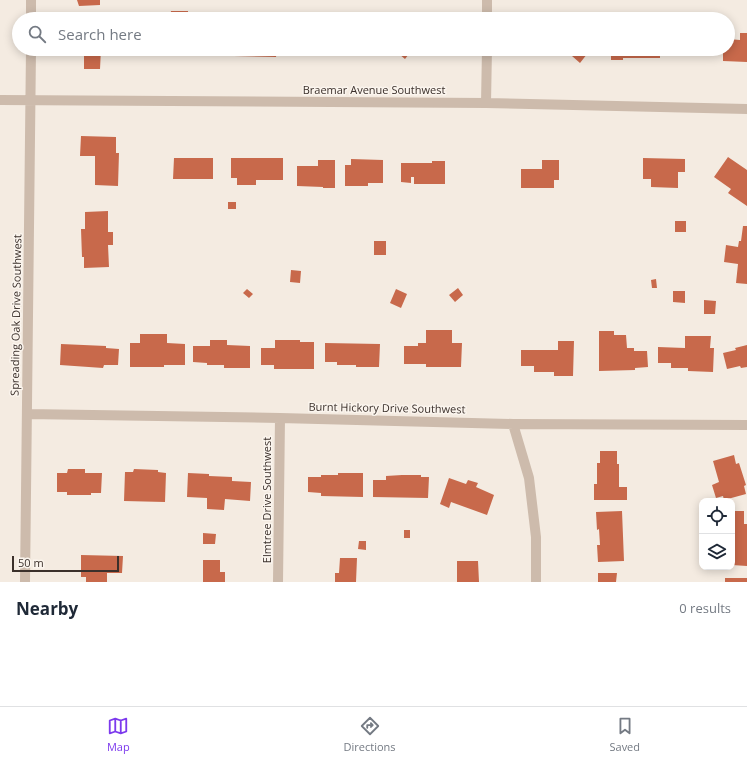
<!DOCTYPE html>
<style>
:root{--surface:#fff;--page:#f2f2f3;--text:#1f2937;--muted:#747a83;--line:#e0e1e3;--accent:#7c3aed}
body{margin:0;font-family:"Open Sans",sans-serif;background:var(--page);color:var(--text)}
.controls{position:absolute;right:12px;bottom:12px;display:grid;overflow:hidden;border-radius:8px;box-shadow:0 2px 10px #0003}
.controls button{width:36px;height:36px;display:grid;place-items:center;padding:0;border:0;border-bottom:1px solid var(--line);background:var(--surface);color:var(--text);font:20px sans-serif}
.scale{position:absolute;left:12px;bottom:10px;width:107px;box-sizing:border-box;padding-left:4px;border:2px solid #3b302b;border-top:0;font-size:11px;line-height:14px;white-space:nowrap;color:#3b302b;-webkit-text-stroke:3px #fbf5ee;paint-order:stroke}
.list{margin:0;padding:0;list-style:none}
h2{display:flex;justify-content:space-between;align-items:center;height:52px;margin:0;padding:0 16px;font-size:17px}
h2 small{font-size:13px;font-weight:400;color:var(--muted)}
.icon{flex:none;width:22px;height:22px;fill:none;stroke:currentColor;stroke-width:2;stroke-linecap:round;stroke-linejoin:round}
.map{position:relative;flex:none;width:747px;height:582px;overflow:hidden}
.search{position:absolute;background:var(--surface);box-shadow:0 2px 10px #0003;left:12px;right:12px;top:12px;height:44px;display:flex;align-items:center;gap:10px;box-sizing:border-box;padding:0 14px;border-radius:22px;color:var(--muted);font-size:15px}
.sheet{height:124px;background:var(--surface)}
nav{display:flex;justify-content:space-around;align-items:center;box-sizing:border-box;height:56px;border-top:1px solid var(--line);background:var(--surface);font-size:11px;color:var(--muted)}
nav a{display:grid;justify-items:center;gap:2px}
nav .on{color:var(--accent)}
.map>svg:first-child{display:block}
.building{fill:#c8694b}
.lines{fill:none;stroke-linecap:round;stroke-linejoin:round}
.minor{stroke:#cdbbac;stroke-width:10}
.labels{text-anchor:middle;stroke-width:3;stroke-linejoin:round;paint-order:stroke}
.street-label{font-size:11px;fill:#3b302b;stroke:#fbf5ee}
</style>
<div class="map">
<svg width="747" height="582" viewBox="0 0 747 582">
<rect width="100%" height="100%" fill="#f4ebe1"/>
<!-- building -->
<path class="building" d="M 77,0 L 100,0 L 100,5 L 79,6 Z
M 171,11 L 188,11 L 188,17 L 201,18 L 201,19 L 170,19 Z
M 416,13 L 422,17 L 424,13 L 432,19 L 411,19 Z
M 79,15 L 102,16 L 102,19 L 79,19 Z
M 740,33 L 747,33 L 747,62 L 723,61 L 723,49 L 728,49 L 728,39 L 740,40 Z
M 81,49 L 101,49 L 100,69 L 84,69 L 84,56 L 81,56 Z
M 169,49 L 208,49 L 208,54 L 193,54 L 193,56 L 178,55 L 178,54 L 169,53 Z
M 234,49 L 277,49 L 276,57 L 234,56 Z
M 393,49 L 413,49 L 405,59 Z
M 564,49 L 591,49 L 580,63 Z
M 611,49 L 660,49 L 660,58 L 623,58 L 623,60 L 611,60 Z
M 81,136 L 116,137 L 116,153 L 119,153 L 118,186 L 95,185 L 95,156 L 80,156 Z
M 728,157 L 747,170 L 747,206 L 728,193 L 731,189 L 714,177 Z
M 174,158 L 213,158 L 213,179 L 173,179 Z
M 231,158 L 283,158 L 283,180 L 256,180 L 256,185 L 237,185 L 237,178 L 231,178 Z
M 643,158 L 685,159 L 685,172 L 678,172 L 678,188 L 651,187 L 651,179 L 643,179 Z
M 351,159 L 383,160 L 383,183 L 368,183 L 368,186 L 345,186 L 345,165 L 351,165 Z
M 318,160 L 335,160 L 335,188 L 323,188 L 323,187 L 297,186 L 297,166 L 318,166 Z
M 542,160 L 559,160 L 559,180 L 554,180 L 554,188 L 521,188 L 521,169 L 542,169 Z
M 432,161 L 445,161 L 445,184 L 414,184 L 414,177 L 411,177 L 411,183 L 401,182 L 401,163 L 432,163 Z
M 228,202 L 236,202 L 236,209 L 228,209 Z
M 108,211 L 108,232 L 113,232 L 113,245 L 108,245 L 109,267 L 84,268 L 84,257 L 82,257 L 81,229 L 85,229 L 85,212 Z
M 675,221 L 686,221 L 686,232 L 675,232 Z
M 743,226 L 747,226 L 747,284 L 736,283 L 738,264 L 724,262 L 726,245 L 738,247 L 739,241 L 741,241 Z
M 374,241 L 386,241 L 386,255 L 374,255 Z
M 291,270 L 301,271 L 300,283 L 290,282 Z
M 656,279 L 657,288 L 652,288 L 651,280 Z
M 458,288 L 463,295 L 455,302 L 449,295 Z
M 247,289 L 253,294 L 249,298 L 243,293 Z
M 396,289 L 407,294 L 401,308 L 390,303 Z
M 673,291 L 685,291 L 685,303 L 673,302 Z
M 704,300 L 716,301 L 715,314 L 704,314 Z
M 426,330 L 452,330 L 452,343 L 462,343 L 461,367 L 426,367 L 426,364 L 404,364 L 404,346 L 418,346 L 418,343 L 426,343 Z
M 599,331 L 614,331 L 614,335 L 626,335 L 627,348 L 634,348 L 634,351 L 647,351 L 648,367 L 635,368 L 635,370 L 599,371 Z
M 140,334 L 167,334 L 167,343 L 185,344 L 185,365 L 164,365 L 164,367 L 130,367 L 130,343 L 140,343 Z
M 685,336 L 711,336 L 710,348 L 714,348 L 713,372 L 688,371 L 688,368 L 671,368 L 671,363 L 658,363 L 658,347 L 685,348 Z
M 210,340 L 227,340 L 227,345 L 250,346 L 250,368 L 224,368 L 224,365 L 207,365 L 207,363 L 193,362 L 193,346 L 210,346 Z
M 275,340 L 300,340 L 300,342 L 314,342 L 314,369 L 274,369 L 274,365 L 261,365 L 261,348 L 275,348 Z
M 558,341 L 574,341 L 573,376 L 554,376 L 554,372 L 534,372 L 534,366 L 521,366 L 521,350 L 558,350 Z
M 325,343 L 380,344 L 379,367 L 356,367 L 356,365 L 337,365 L 337,362 L 325,362 Z
M 61,344 L 106,346 L 106,348 L 119,349 L 118,365 L 104,365 L 103,368 L 60,365 Z
M 747,345 L 747,367 L 741,368 L 740,366 L 727,369 L 723,353 L 736,350 L 735,348 Z
M 600,451 L 617,451 L 617,464 L 619,464 L 619,487 L 627,487 L 627,500 L 594,500 L 594,484 L 597,484 L 597,463 L 600,463 Z
M 734,455 L 736,464 L 739,463 L 746,485 L 744,486 L 746,494 L 724,500 L 723,496 L 716,498 L 712,485 L 719,482 L 713,461 Z
M 68,469 L 85,469 L 85,473 L 102,473 L 101,493 L 91,493 L 91,495 L 67,495 L 67,492 L 57,492 L 57,473 L 67,473 Z
M 134,469 L 158,470 L 158,472 L 166,473 L 165,502 L 124,501 L 125,472 L 133,472 Z
M 188,473 L 209,474 L 209,476 L 232,477 L 232,481 L 251,482 L 250,501 L 225,499 L 224,510 L 207,509 L 207,498 L 187,497 Z
M 338,473 L 363,473 L 363,497 L 321,496 L 321,493 L 308,492 L 308,477 L 321,477 L 321,475 L 338,475 Z
M 402,475 L 421,475 L 421,477 L 429,477 L 428,498 L 373,497 L 373,480 L 386,480 L 386,476 Z
M 449,478 L 466,484 L 468,480 L 478,483 L 476,487 L 494,495 L 487,515 L 451,502 L 449,508 L 440,504 Z
M 622,511 L 624,561 L 598,562 L 597,545 L 600,545 L 599,529 L 597,530 L 596,512 Z
M 732,511 L 744,511 L 744,524 L 747,524 L 747,566 L 732,565 Z
M 404,530 L 410,530 L 410,538 L 404,538 Z
M 203,533 L 216,534 L 215,544 L 203,544 Z
M 359,541 L 366,541 L 366,550 L 358,549 Z
M 81,555 L 123,556 L 122,573 L 107,573 L 107,582 L 86,582 L 86,577 L 81,577 Z
M 340,558 L 357,558 L 356,582 L 335,582 L 335,573 L 339,573 Z
M 203,560 L 220,560 L 220,572 L 225,572 L 225,582 L 203,582 Z
M 457,561 L 478,561 L 479,582 L 457,582 Z
M 598,573 L 617,573 L 616,582 L 598,582 Z
M 725,578 L 747,578 L 747,582 L 725,582 Z"/>
<g class="lines">
<!-- minor -->
<path class="minor" d="M 31,19 L 31,0
M 487,19 L 487,0
M 0,100 L 486,103 L 747,109
M 486,103 L 487,49
M 27,414 L 280,418 L 513,424 L 747,425
M 513,424 L 529,478 L 536,537 L 536,582
M 25,582 L 31,49
M 278,582 L 280,418"/>
</g>
<g class="labels">
<!-- street labels -->
<g class="street-label">
<text x="374" y="94">Braemar Avenue Southwest</text>
<text transform="translate(16 315) rotate(-89)" y="4">Spreading Oak Drive Southwest</text>
<text transform="translate(387 408) rotate(1)" y="4">Burnt Hickory Drive Southwest</text>
<text transform="translate(267 500) rotate(-90)" y="4">Elmtree Drive Southwest</text>
</g>
</g>
</svg>
<div class="controls">
<button><svg class="icon" aria-label="locate" viewBox="0 0 24 24"><circle cx="12" cy="12" r="6"/><path d="M12 2v4M12 18v4M2 12h4M18 12h4"/></svg></button>
<button><svg class="icon" aria-label="layers" viewBox="0 0 24 24"><path d="M12 4l9 5-9 5-9-5zM3 14l9 5 9-5"/></svg></button>
</div>
<div class="scale">50 m</div>
<div class="search"><svg class="icon" aria-label="search" viewBox="0 0 24 24"><circle cx="10" cy="10" r="6"/><path d="M15 15l6 6"/></svg>Search here</div>
</div>
<section class="sheet">
<h2>Nearby<small>0 results</small></h2>
<ul class="list">
</ul>
</section>
<nav>
<a class="on"><svg class="icon" aria-label="map" viewBox="0 0 24 24"><path d="M3 6l6-2 6 2 6-2v14l-6 2-6-2-6 2zM9 4v14M15 6v14"/></svg>Map</a>
<a><svg class="icon" aria-label="directions" viewBox="0 0 24 24"><path d="M12 3l9 9-9 9-9-9zM9 14v-3h6M13 9l2 2-2 2"/></svg>Directions</a>
<a><svg class="icon" aria-label="saved" viewBox="0 0 24 24"><path d="M7 4h10v16l-5-4-5 4z"/></svg>Saved</a>
</nav>
